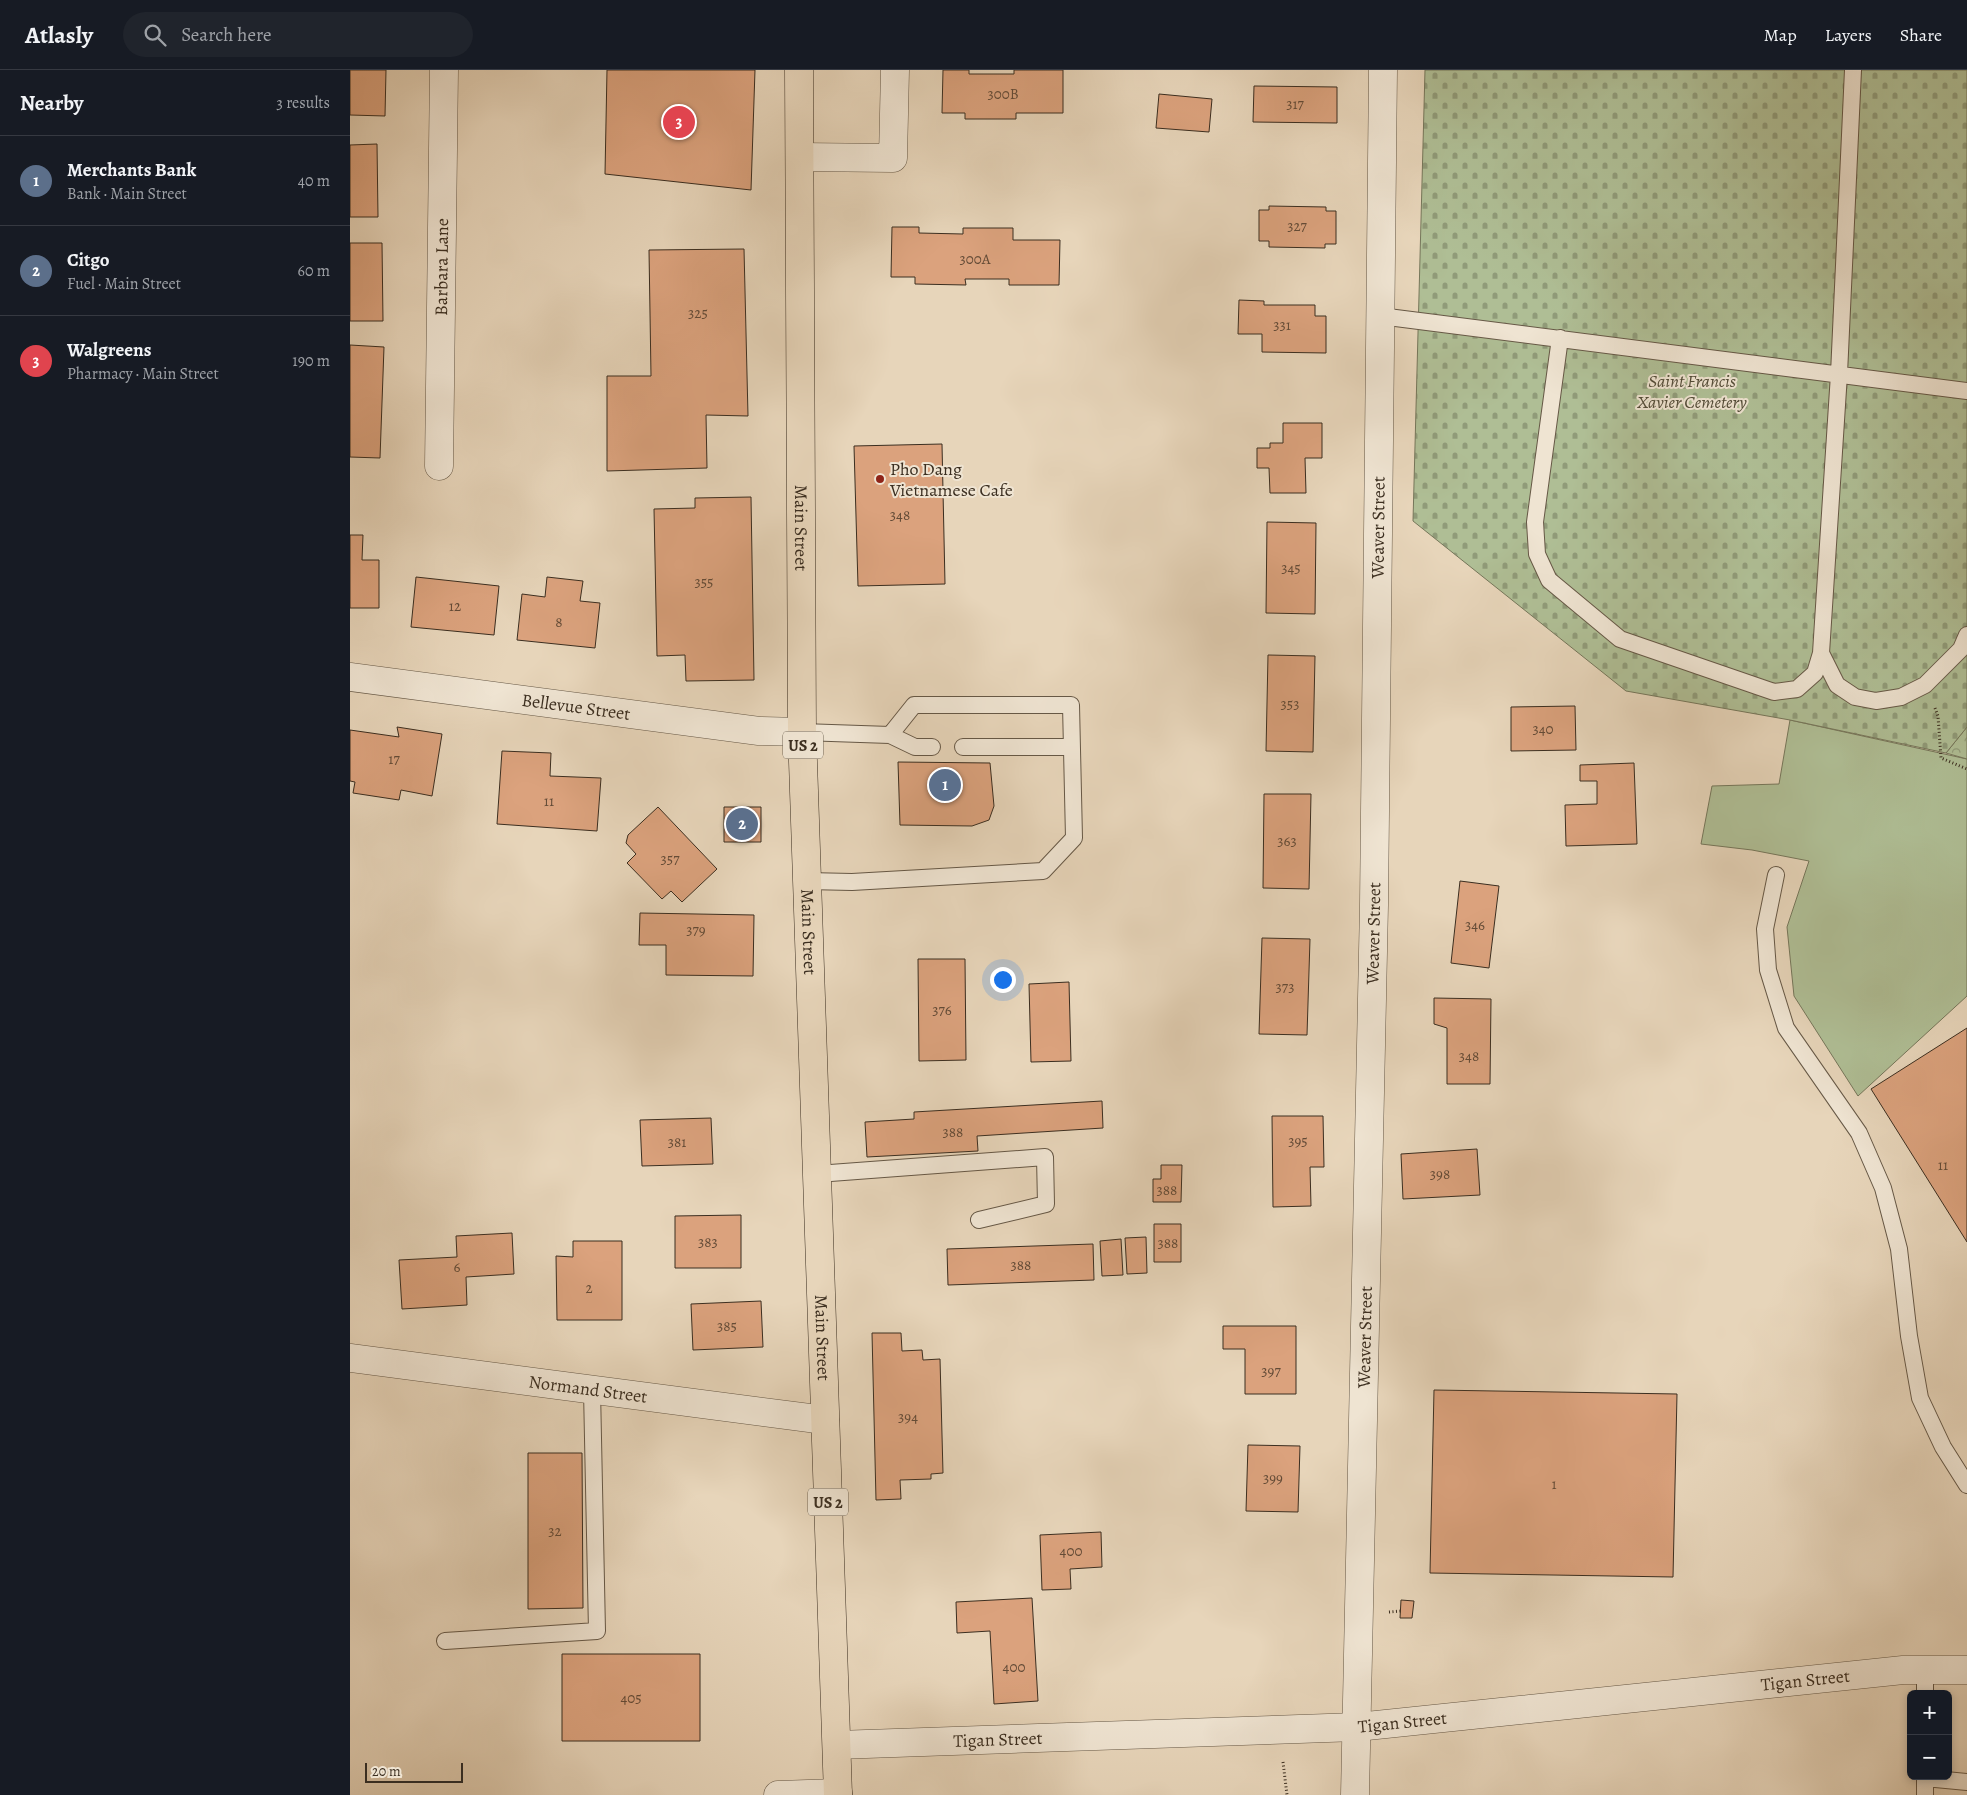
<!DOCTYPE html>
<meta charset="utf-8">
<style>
:root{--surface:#171b24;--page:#20242c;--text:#f1f3f6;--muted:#9ea1a6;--line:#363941;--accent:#0b8043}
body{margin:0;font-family:Alegreya,serif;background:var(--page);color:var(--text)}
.controls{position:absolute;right:15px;bottom:15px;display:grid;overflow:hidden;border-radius:8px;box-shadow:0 2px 8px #0003}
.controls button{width:45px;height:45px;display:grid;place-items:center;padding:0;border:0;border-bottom:1px solid var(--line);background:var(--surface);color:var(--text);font:25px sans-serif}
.scale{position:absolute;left:15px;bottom:12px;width:98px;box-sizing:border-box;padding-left:5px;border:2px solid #3b2e20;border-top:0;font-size:14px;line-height:18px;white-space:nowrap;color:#3b2e20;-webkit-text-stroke:4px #efe4d2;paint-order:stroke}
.you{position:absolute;left:652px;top:909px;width:18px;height:18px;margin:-12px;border:4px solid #fff;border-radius:50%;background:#1a73e8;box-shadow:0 0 0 8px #1a73e833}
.badge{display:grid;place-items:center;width:32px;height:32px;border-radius:50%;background:var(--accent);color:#fff;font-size:16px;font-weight:700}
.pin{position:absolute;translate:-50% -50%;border:2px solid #fff;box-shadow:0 1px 5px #0006}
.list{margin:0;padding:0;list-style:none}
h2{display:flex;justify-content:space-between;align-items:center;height:65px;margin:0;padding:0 20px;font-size:21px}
h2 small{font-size:16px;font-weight:400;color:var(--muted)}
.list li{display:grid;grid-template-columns:32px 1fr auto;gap:15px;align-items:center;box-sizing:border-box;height:90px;padding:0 20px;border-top:1px solid var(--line)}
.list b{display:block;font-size:19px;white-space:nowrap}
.list p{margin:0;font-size:16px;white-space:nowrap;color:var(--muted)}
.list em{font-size:16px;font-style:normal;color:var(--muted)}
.icon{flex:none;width:28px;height:28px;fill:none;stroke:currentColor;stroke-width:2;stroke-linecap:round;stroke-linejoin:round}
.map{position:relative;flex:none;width:1617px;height:1725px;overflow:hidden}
header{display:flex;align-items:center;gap:30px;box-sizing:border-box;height:70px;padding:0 25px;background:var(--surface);border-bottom:1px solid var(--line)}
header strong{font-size:24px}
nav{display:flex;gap:28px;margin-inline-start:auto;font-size:18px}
.search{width:350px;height:45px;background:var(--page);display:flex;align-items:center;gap:12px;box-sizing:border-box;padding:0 18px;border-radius:28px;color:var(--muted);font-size:19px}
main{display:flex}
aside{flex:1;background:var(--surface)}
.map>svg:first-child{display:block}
.green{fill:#afbe95;stroke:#75765a}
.forest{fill:url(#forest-crowns);stroke:#75765a}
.cemetery{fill:url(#cemetery-stones);stroke:#75765a}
.building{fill:#dba27d;stroke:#3b2e20}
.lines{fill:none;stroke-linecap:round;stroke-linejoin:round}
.service-casing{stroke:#665846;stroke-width:18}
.minor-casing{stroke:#665846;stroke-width:29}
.primary-casing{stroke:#3b2e20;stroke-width:29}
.path{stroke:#3b2e20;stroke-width:3;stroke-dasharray:1 2.5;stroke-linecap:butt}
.service{stroke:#efe4d2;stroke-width:16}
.minor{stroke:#efe4d2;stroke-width:28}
.primary{stroke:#e7d5ba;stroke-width:28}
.poi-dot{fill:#8f2418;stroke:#efe4d2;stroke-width:2}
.labels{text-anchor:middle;stroke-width:4;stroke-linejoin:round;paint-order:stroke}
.number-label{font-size:15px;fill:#634b37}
.shield{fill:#efe4d2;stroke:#716555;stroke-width:1}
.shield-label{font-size:16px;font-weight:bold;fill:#3b2e20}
.street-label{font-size:18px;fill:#3b2e20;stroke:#efe4d2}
.park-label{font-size:18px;font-style:italic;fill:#524b37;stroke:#efe4d2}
.poi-label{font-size:18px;fill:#3b2e20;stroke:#efe4d2;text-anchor:start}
</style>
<header>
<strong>Atlasly</strong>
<div class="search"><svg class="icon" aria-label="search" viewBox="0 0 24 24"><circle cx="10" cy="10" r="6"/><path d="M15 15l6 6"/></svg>Search here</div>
<nav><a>Map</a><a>Layers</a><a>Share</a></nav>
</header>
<main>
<aside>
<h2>Nearby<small>3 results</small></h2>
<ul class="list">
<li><span class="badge" style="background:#5c6f8a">1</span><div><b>Merchants Bank</b><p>Bank · Main Street</p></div><em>40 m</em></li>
<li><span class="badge" style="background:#5c6f8a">2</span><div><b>Citgo</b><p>Fuel · Main Street</p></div><em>60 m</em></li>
<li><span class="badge" style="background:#e0444e">3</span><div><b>Walgreens</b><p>Pharmacy · Main Street</p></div><em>190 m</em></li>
</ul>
</aside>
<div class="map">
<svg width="1617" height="1725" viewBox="0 0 1617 1725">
<defs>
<pattern id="forest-crowns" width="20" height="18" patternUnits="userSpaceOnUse" patternTransform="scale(1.25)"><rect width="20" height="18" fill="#afbe95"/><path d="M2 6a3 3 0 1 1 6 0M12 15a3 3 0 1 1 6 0" fill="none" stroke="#909b79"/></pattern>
<pattern id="cemetery-stones" width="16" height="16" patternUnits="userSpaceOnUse" patternTransform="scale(1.25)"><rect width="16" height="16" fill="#afbe95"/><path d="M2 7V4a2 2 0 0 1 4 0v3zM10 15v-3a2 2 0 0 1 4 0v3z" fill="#909b79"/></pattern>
</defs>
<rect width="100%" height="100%" fill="#e7d5ba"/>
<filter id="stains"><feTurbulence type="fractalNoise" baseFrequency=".004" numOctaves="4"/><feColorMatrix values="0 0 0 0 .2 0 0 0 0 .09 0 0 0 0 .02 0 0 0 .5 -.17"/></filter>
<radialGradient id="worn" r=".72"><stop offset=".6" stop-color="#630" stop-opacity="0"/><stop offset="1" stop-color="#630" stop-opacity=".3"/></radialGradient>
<!-- green -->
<path class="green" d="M 1440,650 L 1617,689 L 1617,926 L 1508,1026 L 1444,926 L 1437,857 L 1459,791 L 1402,780 L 1351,774 L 1362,716 L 1429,714 Z"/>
<!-- forest -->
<path class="forest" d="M 1617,657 L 1617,689 L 1596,683 Z"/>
<!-- cemetery -->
<path class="cemetery" d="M 1075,0 L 1617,0 L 1617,657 L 1596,683 L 1440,650 L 1276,621 L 1063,451 Z"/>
<!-- building -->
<path class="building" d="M 0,0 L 36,0 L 35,46 L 0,45 Z
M 257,0 L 405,0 L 401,120 L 255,104 Z
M 593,0 L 619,0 L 619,4 L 664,4 L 664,0 L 713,0 L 713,43 L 666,43 L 666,49 L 615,49 L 615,43 L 592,43 Z
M 904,16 L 987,17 L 987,53 L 903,52 Z
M 809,24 L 862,29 L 859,62 L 806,58 Z
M 27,74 L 28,147 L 0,147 L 0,75 Z
M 919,136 L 976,137 L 976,141 L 986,141 L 986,174 L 975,174 L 975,178 L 919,177 L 919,171 L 909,171 L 909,140 L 919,140 Z
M 542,157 L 569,157 L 569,163 L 613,164 L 613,158 L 663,158 L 663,170 L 710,170 L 709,215 L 659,215 L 659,209 L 615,209 L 616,215 L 565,214 L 565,207 L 541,207 Z
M 0,173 L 32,173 L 33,251 L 0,251 Z
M 394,179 L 398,346 L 356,345 L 357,398 L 257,401 L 257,306 L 301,306 L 299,180 Z
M 889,230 L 914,231 L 914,235 L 965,235 L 965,246 L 976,246 L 976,283 L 912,282 L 912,264 L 888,264 Z
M 0,275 L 34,277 L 30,388 L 0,387 Z
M 933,353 L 972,353 L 972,388 L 955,388 L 956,423 L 920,423 L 919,398 L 907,398 L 907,378 L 920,378 L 920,373 L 933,373 Z
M 592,374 L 595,514 L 508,516 L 504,376 Z
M 401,427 L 404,610 L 336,611 L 335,585 L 307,586 L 304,439 L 345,438 L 345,428 Z
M 917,452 L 966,453 L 965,544 L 916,543 Z
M 0,465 L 13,465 L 12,490 L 29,490 L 29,538 L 0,538 Z
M 66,507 L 149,516 L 144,565 L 61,557 Z
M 197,507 L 233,511 L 230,531 L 250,533 L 245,578 L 167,570 L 172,524 L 195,527 Z
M 918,585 L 965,586 L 963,682 L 916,681 Z
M 1225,636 L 1226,680 L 1161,681 L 1161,637 Z
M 47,657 L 92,664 L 82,726 L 51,720 L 49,730 L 3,723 L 5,712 L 0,711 L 0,660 L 49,667 Z
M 152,681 L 201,683 L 200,706 L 251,708 L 247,761 L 147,754 Z
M 548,692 L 640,693 L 644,736 L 639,750 L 622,756 L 550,755 Z
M 1284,693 L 1287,774 L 1216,776 L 1215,735 L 1247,734 L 1247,711 L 1230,711 L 1230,695 Z
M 914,724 L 961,724 L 959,819 L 913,818 Z
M 308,737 L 367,799 L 332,832 L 321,821 L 312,829 L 277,793 L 286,784 L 276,773 L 278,765 Z
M 374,737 L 411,737 L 411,772 L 374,772 Z
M 1110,811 L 1149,816 L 1139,898 L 1101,893 Z
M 290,843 L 404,845 L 403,906 L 316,905 L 316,875 L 289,875 Z
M 912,868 L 960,869 L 957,965 L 909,964 Z
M 568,889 L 615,889 L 616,990 L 569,991 Z
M 719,912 L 721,991 L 681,992 L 679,914 Z
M 1084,928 L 1141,929 L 1140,1014 L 1097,1014 L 1097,958 L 1084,954 Z
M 1617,958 L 1617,1172 L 1521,1019 Z
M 752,1031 L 753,1058 L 627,1066 L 628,1081 L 517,1087 L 515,1052 L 564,1049 L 564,1042 Z
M 922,1046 L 973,1046 L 974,1097 L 960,1097 L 961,1136 L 923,1137 Z
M 361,1048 L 363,1094 L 292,1096 L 290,1050 Z
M 1127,1079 L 1130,1125 L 1053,1129 L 1051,1084 Z
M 811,1095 L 832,1095 L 831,1132 L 803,1132 L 803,1109 L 811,1109 Z
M 391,1145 L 391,1198 L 325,1198 L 325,1146 Z
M 804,1154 L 831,1154 L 831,1192 L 804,1192 Z
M 162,1163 L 164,1204 L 116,1207 L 117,1235 L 52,1239 L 49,1190 L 107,1187 L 106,1166 Z
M 796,1167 L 797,1203 L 777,1204 L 775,1168 Z
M 771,1169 L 773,1205 L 752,1206 L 750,1171 Z
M 223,1171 L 272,1171 L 272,1250 L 207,1250 L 206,1186 L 223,1187 Z
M 743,1174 L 744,1210 L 598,1215 L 597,1179 Z
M 411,1231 L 413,1277 L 343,1280 L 341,1234 Z
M 873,1256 L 946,1256 L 946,1324 L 895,1324 L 895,1279 L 873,1279 Z
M 522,1263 L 551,1263 L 552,1281 L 572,1280 L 573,1290 L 590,1289 L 593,1403 L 581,1404 L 581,1409 L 550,1410 L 551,1429 L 526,1430 Z
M 1084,1320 L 1327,1324 L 1323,1507 L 1080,1503 Z
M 898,1375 L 950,1376 L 948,1442 L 896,1441 Z
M 178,1383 L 232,1383 L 233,1538 L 178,1539 Z
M 751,1462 L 752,1497 L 720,1499 L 721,1519 L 692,1520 L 690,1465 Z
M 682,1528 L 688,1631 L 644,1634 L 640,1561 L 607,1563 L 606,1532 Z
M 1051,1530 L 1064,1531 L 1062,1548 L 1050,1548 Z
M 212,1584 L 350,1584 L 350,1671 L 212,1671 Z"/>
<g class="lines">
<defs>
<path id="service" d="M 1503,0 L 1489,304 L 1471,583 L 1487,615 L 1505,627 L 1526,631 L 1551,627 L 1575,615 L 1611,579 L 1617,565
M 1030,246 L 1617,321
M 1210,268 L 1185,452 L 1187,484 L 1199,510 L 1270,569 L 1424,622 L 1447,619 L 1465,603 L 1471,583
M 452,662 L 540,665 L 564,635 L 721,635 L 724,768 L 693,801 L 502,812 L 457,811
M 540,665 L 565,677 L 582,677
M 613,677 L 721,677
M 1426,805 L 1415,859 L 1418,900 L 1436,958 L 1509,1063 L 1533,1118 L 1549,1179 L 1559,1266 L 1570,1328 L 1593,1377 L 1617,1415
M 467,1104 L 695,1087 L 696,1134 L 629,1150
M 95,1571 L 247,1561 L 242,1320
M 1575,1600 L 1575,1624
M 1575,1708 L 1617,1712
M 1575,1725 L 1575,1706"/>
<g id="minor">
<path d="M 450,87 L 543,88 L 545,0"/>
<path id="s1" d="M 89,396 L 94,0"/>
<path id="s2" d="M 0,607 L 409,661 L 452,662"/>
<path id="s3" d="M 0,1288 L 475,1350"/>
<path id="s4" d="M 487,1675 L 1007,1657 L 1553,1600 L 1617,1600"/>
<path d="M 428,1725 L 488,1723"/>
<path id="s5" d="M 1005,1725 L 1024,835 L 1033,0"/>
</g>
<g id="primary">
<path id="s6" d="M 449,0 L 452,662 L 488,1725"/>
</g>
</defs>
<!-- service casing -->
<use href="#service" class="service-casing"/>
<!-- minor casing -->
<use href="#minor" class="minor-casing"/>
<!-- primary casing -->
<use href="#primary" class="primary-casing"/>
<!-- path -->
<path class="path" d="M 1585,638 L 1588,646 L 1591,688 L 1617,699
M 1039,1542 L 1051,1541
M 933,1692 L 937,1725"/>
<!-- service -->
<use href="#service" class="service"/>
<!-- minor -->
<use href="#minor" class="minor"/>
<!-- primary -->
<use href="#primary" class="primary"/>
</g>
<!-- markers -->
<circle class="poi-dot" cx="530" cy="409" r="5"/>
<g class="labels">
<!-- number labels -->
<g class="number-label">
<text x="653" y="29">300B</text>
<text x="945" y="39">317</text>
<text x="947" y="161">327</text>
<text x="625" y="194">300A</text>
<text x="348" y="248">325</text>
<text x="932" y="260">331</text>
<text x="550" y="450">348</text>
<text x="941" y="503">345</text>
<text x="354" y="517">355</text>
<text x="105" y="541">12</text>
<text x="209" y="557">8</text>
<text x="940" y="639">353</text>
<text x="1193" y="664">340</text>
<text x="44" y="694">17</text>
<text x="199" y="736">11</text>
<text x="937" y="776">363</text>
<text x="320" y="794">357</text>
<text x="1125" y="860">346</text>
<text x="346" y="865">379</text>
<text x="935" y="922">373</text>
<text x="592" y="945">376</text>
<text x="1119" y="991">348</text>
<text x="603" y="1067">388</text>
<text x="948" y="1076">395</text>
<text x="327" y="1077">381</text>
<text x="1593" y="1100">11</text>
<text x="1090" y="1109">398</text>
<text x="817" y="1125">388</text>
<text x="358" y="1177">383</text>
<text x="818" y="1178">388</text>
<text x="671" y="1200">388</text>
<text x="107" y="1202">6</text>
<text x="239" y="1223">2</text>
<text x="377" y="1261">385</text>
<text x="921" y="1306">397</text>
<text x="558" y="1352">394</text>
<text x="923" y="1413">399</text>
<text x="1204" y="1419">1</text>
<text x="205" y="1466">32</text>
<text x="721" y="1486">400</text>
<text x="664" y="1602">400</text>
<text x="281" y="1633">405</text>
</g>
<!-- shield labels -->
<g class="shield">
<rect x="433" y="661.5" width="40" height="27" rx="4"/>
<rect x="458" y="1418.5" width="40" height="27" rx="4"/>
</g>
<g class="shield-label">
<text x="453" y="681">US 2</text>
<text x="478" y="1438">US 2</text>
</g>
<!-- street labels -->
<g class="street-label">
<text dy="6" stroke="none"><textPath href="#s1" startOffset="199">Barbara Lane</textPath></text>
<text dy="6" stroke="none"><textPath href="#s6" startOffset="458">Main Street</textPath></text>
<text dy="6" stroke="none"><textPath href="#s5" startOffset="1268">Weaver Street</textPath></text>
<text dy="6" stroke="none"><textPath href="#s2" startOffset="228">Bellevue Street</textPath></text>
<text dy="6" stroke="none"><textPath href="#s6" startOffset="862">Main Street</textPath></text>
<text dy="6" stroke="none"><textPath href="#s5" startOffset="862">Weaver Street</textPath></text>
<text dy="6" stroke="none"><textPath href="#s6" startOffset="1268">Main Street</textPath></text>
<text dy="6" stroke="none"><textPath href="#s5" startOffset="458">Weaver Street</textPath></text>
<text dy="6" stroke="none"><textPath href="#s3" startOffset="240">Normand Street</textPath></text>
<text dy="6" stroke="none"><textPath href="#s4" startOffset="971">Tigan Street</textPath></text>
<text dy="6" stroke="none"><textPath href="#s4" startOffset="566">Tigan Street</textPath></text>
<text dy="6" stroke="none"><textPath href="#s4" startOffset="161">Tigan Street</textPath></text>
</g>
<!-- park labels -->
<g class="park-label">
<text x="1342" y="317">Saint Francis<tspan x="1342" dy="21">Xavier Cemetery</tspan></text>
</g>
<!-- poi labels -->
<g class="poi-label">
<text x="540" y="405">Pho Dang<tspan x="540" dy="21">Vietnamese Cafe</tspan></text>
</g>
</g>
<rect width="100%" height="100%" filter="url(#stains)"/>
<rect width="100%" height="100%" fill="url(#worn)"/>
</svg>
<div class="controls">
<button>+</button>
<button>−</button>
</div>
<div class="scale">20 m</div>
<div class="you"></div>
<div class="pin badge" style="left:595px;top:715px;background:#5c6f8a">1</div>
<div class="pin badge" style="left:392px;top:754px;background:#5c6f8a">2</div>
<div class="pin badge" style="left:329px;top:52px;background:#e0444e">3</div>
</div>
</main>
